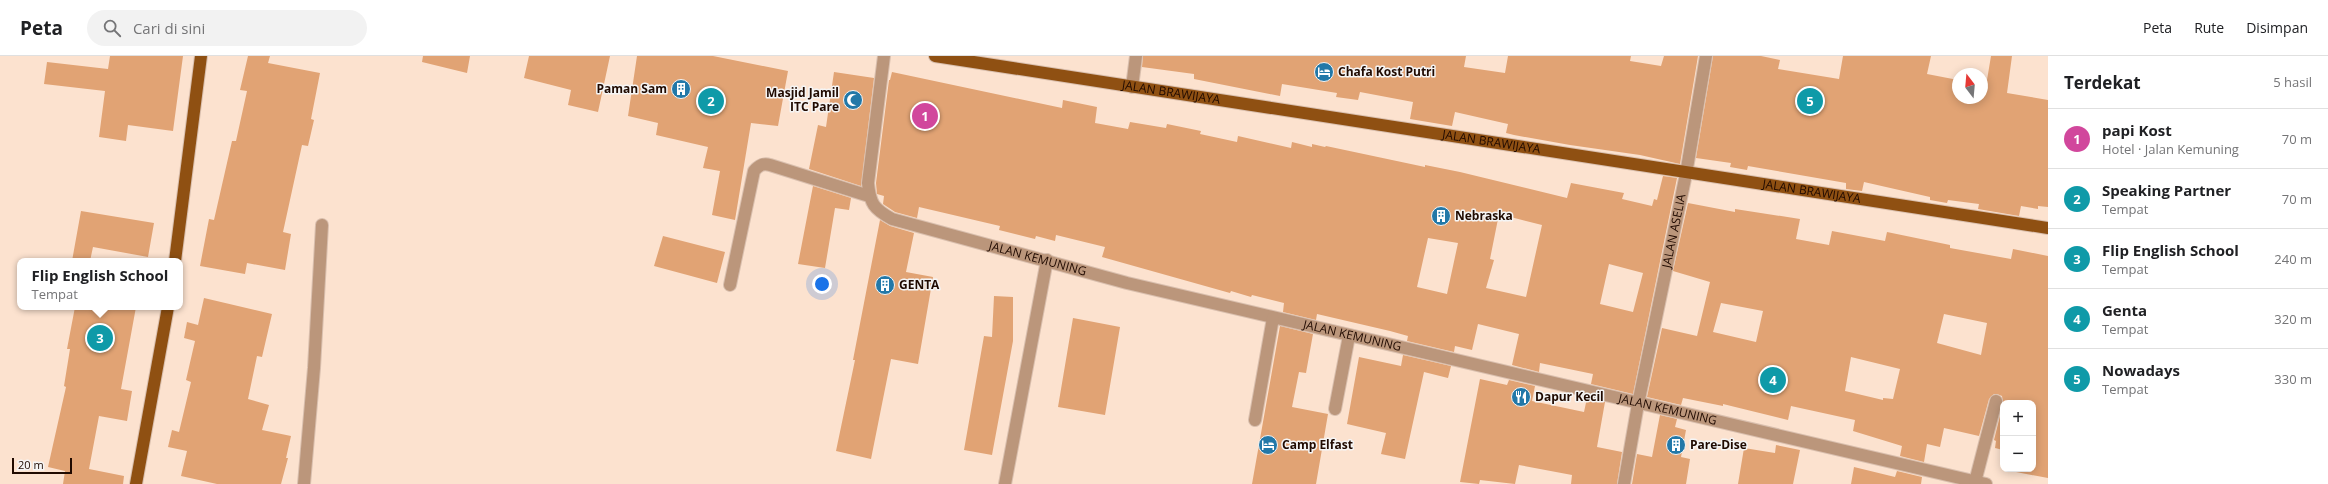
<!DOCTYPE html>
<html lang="id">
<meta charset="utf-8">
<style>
:root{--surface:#fff;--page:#f2f2f2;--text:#202124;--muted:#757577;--line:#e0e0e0;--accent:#b45309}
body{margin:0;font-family:"Open Sans",sans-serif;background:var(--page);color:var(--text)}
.controls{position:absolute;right:12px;bottom:12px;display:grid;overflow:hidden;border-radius:8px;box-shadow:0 2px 10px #0003}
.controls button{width:36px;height:36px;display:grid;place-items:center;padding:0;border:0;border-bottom:1px solid var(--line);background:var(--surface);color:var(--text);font:20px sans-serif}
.compass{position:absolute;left:1952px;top:12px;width:36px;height:36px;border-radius:50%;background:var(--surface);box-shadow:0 2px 10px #0003;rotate:344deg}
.scale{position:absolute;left:12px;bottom:10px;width:60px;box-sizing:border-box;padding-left:4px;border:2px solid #200a00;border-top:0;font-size:11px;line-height:14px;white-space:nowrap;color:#200a00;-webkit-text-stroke:3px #f5f5f5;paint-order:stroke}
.you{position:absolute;left:822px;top:228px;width:14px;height:14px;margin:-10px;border:3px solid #fff;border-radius:50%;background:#1a73e8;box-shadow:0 0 0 6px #1a73e833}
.badge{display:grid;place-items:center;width:26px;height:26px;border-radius:50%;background:var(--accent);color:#fff;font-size:13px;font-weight:700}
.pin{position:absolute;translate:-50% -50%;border:2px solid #fff;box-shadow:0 1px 4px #0006}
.popup{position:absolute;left:17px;top:202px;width:166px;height:52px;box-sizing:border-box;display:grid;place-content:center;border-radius:8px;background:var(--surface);filter:drop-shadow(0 1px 3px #0005);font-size:13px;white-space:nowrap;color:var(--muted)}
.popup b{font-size:15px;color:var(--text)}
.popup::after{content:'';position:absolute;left:50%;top:100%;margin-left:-8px;border:8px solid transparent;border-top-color:var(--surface)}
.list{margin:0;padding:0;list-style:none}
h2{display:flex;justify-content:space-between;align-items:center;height:52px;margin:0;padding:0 16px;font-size:17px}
h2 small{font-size:13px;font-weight:400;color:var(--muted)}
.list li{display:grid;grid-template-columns:26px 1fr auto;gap:12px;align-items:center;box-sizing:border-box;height:60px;padding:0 16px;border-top:1px solid var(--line)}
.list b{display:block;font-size:15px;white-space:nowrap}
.list p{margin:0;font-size:13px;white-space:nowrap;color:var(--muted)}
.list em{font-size:13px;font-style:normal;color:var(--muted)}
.icon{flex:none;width:22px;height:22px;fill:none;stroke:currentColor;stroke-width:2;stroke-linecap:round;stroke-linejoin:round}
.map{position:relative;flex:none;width:2048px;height:428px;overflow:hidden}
header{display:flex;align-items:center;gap:24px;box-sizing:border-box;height:56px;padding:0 20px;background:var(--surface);border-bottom:1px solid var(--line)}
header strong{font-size:19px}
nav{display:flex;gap:22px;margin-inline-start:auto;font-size:14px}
.search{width:280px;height:36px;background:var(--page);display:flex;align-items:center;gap:10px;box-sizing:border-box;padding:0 14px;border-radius:22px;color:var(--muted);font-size:15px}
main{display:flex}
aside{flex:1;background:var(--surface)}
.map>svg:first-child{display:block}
.building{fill:#e1a374;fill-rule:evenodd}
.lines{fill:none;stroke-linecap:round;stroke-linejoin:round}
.minor-casing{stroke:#d9bfae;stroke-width:14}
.major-casing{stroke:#d9bfae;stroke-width:14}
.minor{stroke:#bb967b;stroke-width:12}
.major{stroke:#8f5012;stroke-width:12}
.labels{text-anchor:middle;stroke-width:3;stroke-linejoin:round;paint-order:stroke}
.poi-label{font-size:12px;font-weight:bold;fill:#200a00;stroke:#f5f5f5;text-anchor:start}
.street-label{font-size:12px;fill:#200a00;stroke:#f5f5f5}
</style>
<header>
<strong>Peta</strong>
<div class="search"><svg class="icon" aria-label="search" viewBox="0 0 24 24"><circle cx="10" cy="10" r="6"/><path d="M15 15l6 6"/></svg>Cari di sini</div>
<nav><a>Peta</a><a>Rute</a><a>Disimpan</a></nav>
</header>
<main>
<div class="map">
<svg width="2048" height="428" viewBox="0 0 2048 428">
<rect width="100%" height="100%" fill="#fce2cf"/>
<!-- building -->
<path class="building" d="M 110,0 L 183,0 L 173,75 L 128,69 L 126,85 L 99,81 L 105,35 L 44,28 L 47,6 L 108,13 Z
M 248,0 L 270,0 L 268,7 L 320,17 L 311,63 L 314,64 L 308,90 L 302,89 L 283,176 L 291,178 L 285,214 L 247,207 L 245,218 L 200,210 L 209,163 L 214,164 L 232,85 L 236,85 L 247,35 L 240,34 Z
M 423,0 L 470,0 L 467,17 L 422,6 Z
M 529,0 L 610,0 L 598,56 L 568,49 L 571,34 L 524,22 Z
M 637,0 L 713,0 L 788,15 L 778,70 L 751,67 L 735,164 L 712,159 L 720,115 L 703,112 L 708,91 L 656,79 L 658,67 L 628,60 Z
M 1143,0 L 1466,0 L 1464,11 L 1505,17 L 1508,0 L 1631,0 L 1630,5 L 1661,10 L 1664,0 L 1698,0 L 1680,108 L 1640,99 L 1570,89 L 1514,79 L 1506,77 L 1508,68 L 1455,56 L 1452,70 L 1410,63 L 1413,46 L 1360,36 L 1358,44 L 1336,41 L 1337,37 L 1282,28 L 1280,40 L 1194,23 L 1194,18 L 1142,11 Z
M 1713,0 L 1761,0 L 1780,4 L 1778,13 L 1839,23 L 1843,0 L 1931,0 L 1927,18 L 1958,24 L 1958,42 L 1982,42 L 1982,29 L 1986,30 L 1991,0 L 2012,0 L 2007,37 L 2048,44 L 2048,151 L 2038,150 L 2038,153 L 2021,150 L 2019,160 L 1978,153 L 1979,148 L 1948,144 L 1947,147 L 1930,144 L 1930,141 L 1864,126 L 1862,135 L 1846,133 L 1846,127 L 1748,110 L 1747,114 L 1730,111 L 1731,107 L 1696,102 Z
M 834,16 L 874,22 L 861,130 L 809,113 L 818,69 L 826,71 Z
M 892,16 L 1062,52 L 1063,44 L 1097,51 L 1095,67 L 1128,73 L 1130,66 L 1166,72 L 1167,68 L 1201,75 L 1200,78 L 1237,86 L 1238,80 L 1291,92 L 1292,86 L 1312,91 L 1312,88 L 1325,91 L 1326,90 L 1425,111 L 1425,109 L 1460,116 L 1567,142 L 1571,127 L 1624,137 L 1622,143 L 1652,150 L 1654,143 L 1657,144 L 1663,120 L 1677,122 L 1633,338 L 1591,328 L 1593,318 L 1540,307 L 1539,316 L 1512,309 L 1519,278 L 1478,268 L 1472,294 L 1455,290 L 1454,296 L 1407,285 L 1408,280 L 1390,275 L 1317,258 L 1316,264 L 1283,256 L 1284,247 L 1252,239 L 1251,241 L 1231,235 L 1230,237 L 1102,201 L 1105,191 L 1056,179 L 1055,185 L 1036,180 L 1035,183 L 999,174 L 1000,170 L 919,151 L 917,162 L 895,156 L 883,148 L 884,140 L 877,138 L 876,127 L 889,24 L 890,24 ZM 1499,158 L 1542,169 L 1526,241 L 1486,232 L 1494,204 L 1490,203 ZM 1428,182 L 1458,187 L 1447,238 L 1417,231 ZM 1609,208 L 1643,217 L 1633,256 L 1600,248 Z
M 813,130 L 851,142 L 849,154 L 835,152 L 825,212 L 798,208 Z
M 1688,147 L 1735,156 L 1735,153 L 1800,163 L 1796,183 L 1829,189 L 1832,175 L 1885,185 L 1887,176 L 1950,189 L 1950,192 L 2011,203 L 2013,193 L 2048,200 L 2048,422 L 2016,416 L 2016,413 L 2033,413 L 2033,347 L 2003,347 L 2002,340 L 1997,338 L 1994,338 L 1989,343 L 1979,380 L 1944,372 L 1940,391 L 1927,388 L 1924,406 L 1900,400 L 1902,390 L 1853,375 L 1855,364 L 1791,350 L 1788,364 L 1723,348 L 1723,350 L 1683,342 L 1681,349 L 1647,341 L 1662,272 L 1697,280 L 1710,226 L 1673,215 ZM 1721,247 L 1763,255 L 1756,286 L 1713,276 ZM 1944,258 L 1987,267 L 1981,299 L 1937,287 ZM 1851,301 L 1900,313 L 1893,343 L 1883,342 L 1883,344 L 1845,335 Z
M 81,155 L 154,167 L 148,201 L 93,191 L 90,205 L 72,205 Z
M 880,164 L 890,170 L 914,177 L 906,216 L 933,221 L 918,308 L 891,303 L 871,403 L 836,395 L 855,304 L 853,304 Z
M 663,180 L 725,196 L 717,227 L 654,210 Z
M 994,240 L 1013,241 L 1013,285 L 992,399 L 964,394 L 984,280 L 992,281 Z
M 204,242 L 272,258 L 262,301 L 257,300 L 248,343 L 269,349 L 262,374 L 291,380 L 286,402 L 288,402 L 281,428 L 217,428 L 181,420 L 187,395 L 168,391 L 172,374 L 179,376 L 191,326 L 186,324 L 195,285 L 184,282 L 187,266 L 198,269 Z
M 75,251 L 136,251 L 121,333 L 132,335 L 127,365 L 99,360 L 89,413 L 124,420 L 123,428 L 63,428 L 65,415 L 48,411 L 66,331 L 64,330 L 70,293 L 67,293 Z
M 1073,262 L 1120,271 L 1105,359 L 1058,351 Z
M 1280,270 L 1313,278 L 1306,317 L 1299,316 L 1292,351 L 1328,358 L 1316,428 L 1252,428 Z
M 1403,299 L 1451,310 L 1448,322 L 1424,316 L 1405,403 L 1381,398 L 1386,377 L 1347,368 L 1359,301 L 1401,310 Z
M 1480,323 L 1507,329 L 1509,324 L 1535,330 L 1532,345 L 1584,356 L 1587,342 L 1605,346 L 1597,391 L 1622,396 L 1617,428 L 1571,428 L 1572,419 L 1519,409 L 1515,428 L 1480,424 L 1479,428 L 1460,426 Z
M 2003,348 L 2003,394 L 1995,392 L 1996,385 L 1994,384 Z
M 1660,359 L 1677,363 L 1675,371 L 1686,374 L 1681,401 L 1690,403 L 1686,428 L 1632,428 L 1637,398 L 1652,401 Z
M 1776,389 L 1800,394 L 1793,428 L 1738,428 L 1744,392 L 1775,397 Z
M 1854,411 L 1895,421 L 1897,415 L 1922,421 L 1921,428 L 1851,428 Z"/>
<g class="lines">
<defs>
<g id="minor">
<path id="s1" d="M 884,0 L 868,127 C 870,148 874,153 892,163 L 1127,227 L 1986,428"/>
<path d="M 1132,31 L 1136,0"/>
<path d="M 730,229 L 754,115 C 759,109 763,107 770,109 L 869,140"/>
<path d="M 1335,353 L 1349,280"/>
<path d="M 1255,364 L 1273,262"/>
<path d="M 1975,426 L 1996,345"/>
<path d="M 304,428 L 314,312 L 322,169"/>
<path d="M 1005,428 L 1047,204"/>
<path id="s2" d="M 1624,428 L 1638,348 L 1686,118 L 1706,0"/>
</g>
<g id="major">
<path id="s3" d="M 935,0 L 2048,172"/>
<path d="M 175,205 L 201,0"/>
<path d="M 136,428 L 168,251"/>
</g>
</defs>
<!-- minor casing -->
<use href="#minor" class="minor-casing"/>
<!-- major casing -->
<use href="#major" class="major-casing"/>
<!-- minor -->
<use href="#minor" class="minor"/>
<!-- major -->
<use href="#major" class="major"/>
</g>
<!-- icons -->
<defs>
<symbol id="hotel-disc" viewBox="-11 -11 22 22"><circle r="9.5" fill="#2278a8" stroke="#f5f5f5"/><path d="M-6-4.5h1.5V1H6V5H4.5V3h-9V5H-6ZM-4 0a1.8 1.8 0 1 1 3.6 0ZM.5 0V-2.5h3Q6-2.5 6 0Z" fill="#fff"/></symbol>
<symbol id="building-disc" viewBox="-11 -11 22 22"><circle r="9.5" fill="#2278a8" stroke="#f5f5f5"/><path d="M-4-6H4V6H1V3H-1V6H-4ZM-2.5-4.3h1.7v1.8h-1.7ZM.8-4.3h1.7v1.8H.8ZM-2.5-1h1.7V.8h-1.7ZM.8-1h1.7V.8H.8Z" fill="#fff"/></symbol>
<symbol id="mosque-disc" viewBox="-11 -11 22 22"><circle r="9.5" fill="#2278a8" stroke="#f5f5f5"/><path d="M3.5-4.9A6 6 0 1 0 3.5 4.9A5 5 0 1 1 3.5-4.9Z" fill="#fff"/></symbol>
<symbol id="restaurant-disc" viewBox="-11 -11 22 22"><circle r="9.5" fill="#2278a8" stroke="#f5f5f5"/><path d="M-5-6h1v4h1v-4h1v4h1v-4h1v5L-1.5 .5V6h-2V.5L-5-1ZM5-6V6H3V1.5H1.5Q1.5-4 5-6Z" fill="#fff"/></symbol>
</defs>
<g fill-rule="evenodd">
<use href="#hotel-disc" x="1313" y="5" width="22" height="22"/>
<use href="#building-disc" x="670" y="22" width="22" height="22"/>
<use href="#mosque-disc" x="842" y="33" width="22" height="22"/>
<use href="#building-disc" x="1430" y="149" width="22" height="22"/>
<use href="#building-disc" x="874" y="218" width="22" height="22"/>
<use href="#restaurant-disc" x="1510" y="330" width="22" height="22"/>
<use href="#hotel-disc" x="1257" y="378" width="22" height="22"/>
<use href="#building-disc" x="1665" y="378" width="22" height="22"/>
</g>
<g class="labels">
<!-- poi labels -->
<g class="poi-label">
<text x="1338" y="20">Chafa Kost Putri</text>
<text x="667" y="37" text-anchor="end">Paman Sam</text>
<text x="839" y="41" text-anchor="end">Masjid Jamil<tspan x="839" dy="14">ITC Pare</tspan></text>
<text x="1455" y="164">Nebraska</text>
<text x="899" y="233">GENTA</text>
<text x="1535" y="345">Dapur Kecil</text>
<text x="1282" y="393">Camp Elfast</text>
<text x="1690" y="393">Pare-Dise</text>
</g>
<!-- street labels -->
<g class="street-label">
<text dy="4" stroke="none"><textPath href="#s3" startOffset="239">JALAN BRAWIJAYA</textPath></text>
<text dy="4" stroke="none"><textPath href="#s3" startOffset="563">JALAN BRAWIJAYA</textPath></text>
<text dy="4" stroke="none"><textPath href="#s3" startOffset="887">JALAN BRAWIJAYA</textPath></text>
<text dy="4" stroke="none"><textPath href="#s2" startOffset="258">JALAN ASELIA</textPath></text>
<text dy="4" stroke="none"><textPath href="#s1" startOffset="325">JALAN KEMUNING</textPath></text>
<text dy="4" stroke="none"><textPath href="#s1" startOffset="649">JALAN KEMUNING</textPath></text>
<text dy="4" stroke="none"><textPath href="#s1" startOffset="973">JALAN KEMUNING</textPath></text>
</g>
</g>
</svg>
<div class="controls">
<button>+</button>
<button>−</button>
</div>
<svg class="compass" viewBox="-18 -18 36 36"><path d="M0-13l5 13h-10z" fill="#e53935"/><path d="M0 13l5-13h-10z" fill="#757577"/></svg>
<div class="scale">20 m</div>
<div class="you"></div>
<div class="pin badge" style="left:925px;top:60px;background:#d1479c">1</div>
<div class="pin badge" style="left:711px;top:45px;background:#0f9aa8">2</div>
<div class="pin badge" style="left:100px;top:282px;background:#0f9aa8">3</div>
<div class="popup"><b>Flip English School</b>Tempat</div>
<div class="pin badge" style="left:1773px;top:324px;background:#0f9aa8">4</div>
<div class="pin badge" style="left:1810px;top:45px;background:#0f9aa8">5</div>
</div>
<aside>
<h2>Terdekat<small>5 hasil</small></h2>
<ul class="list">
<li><span class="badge" style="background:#d1479c">1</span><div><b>papi Kost</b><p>Hotel · Jalan Kemuning</p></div><em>70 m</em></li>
<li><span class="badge" style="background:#0f9aa8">2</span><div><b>Speaking Partner</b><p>Tempat</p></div><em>70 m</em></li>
<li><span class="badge" style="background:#0f9aa8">3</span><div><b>Flip English School</b><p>Tempat</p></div><em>240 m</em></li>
<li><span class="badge" style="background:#0f9aa8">4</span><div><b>Genta</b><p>Tempat</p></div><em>320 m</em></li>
<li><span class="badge" style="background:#0f9aa8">5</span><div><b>Nowadays</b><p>Tempat</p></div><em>330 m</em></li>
</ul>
</aside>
</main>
